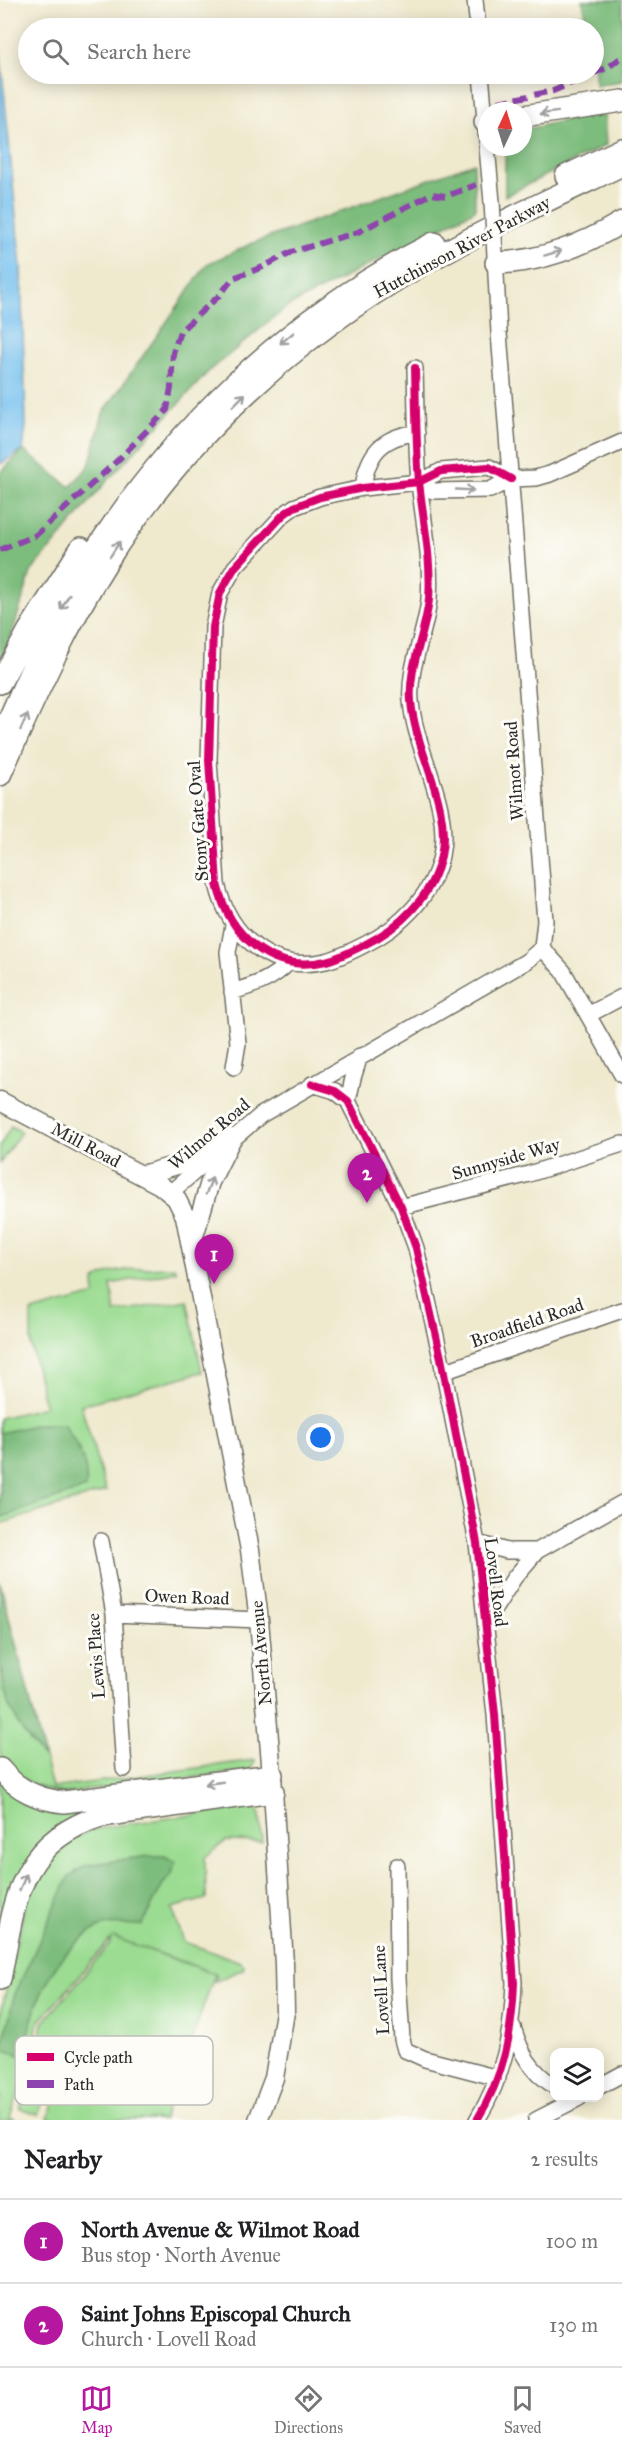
<!DOCTYPE html>
<meta charset="utf-8">
<style>
:root{--surface:#fff;--page:#f6f6f6;--text:#202124;--muted:#757577;--line:#e0e0e0;--accent:#b5179e}
body{margin:0;font-family:"IM FELL Great Primer",serif;background:var(--page);color:var(--text)}
.controls{position:absolute;right:18px;bottom:18px;display:grid;overflow:hidden;border-radius:12px;box-shadow:0 3px 15px #0003}
.controls button{width:54px;height:54px;display:grid;place-items:center;padding:0;border:0;border-bottom:2px solid var(--line);background:var(--surface);color:var(--text);font:30px sans-serif}
.compass{position:absolute;left:478px;top:102px;width:54px;height:54px;border-radius:50%;background:var(--surface);box-shadow:0 3px 15px #0003;rotate:4deg}
.you{position:absolute;left:321px;top:1438px;width:21px;height:21px;margin:-15px;border:4px solid #fff;border-radius:50%;background:#1a73e8;box-shadow:0 0 0 9px #1a73e833}
.badge{display:grid;place-items:center;width:39px;height:39px;border-radius:50%;background:var(--accent);color:#fff;font-size:20px;font-weight:700}
.pin{position:absolute;translate:-50% -50px;filter:drop-shadow(0 2px 3px #0008)}
.pin::after{content:'';position:absolute;top:32px;width:21px;height:18px;background:inherit;clip-path:polygon(0 0,100% 0,50% 100%)}
.list{margin:0;padding:0;list-style:none}
h2{display:flex;justify-content:space-between;align-items:center;height:78px;margin:0;padding:0 24px;font-size:26px}
h2 small{font-size:20px;font-weight:400;color:var(--muted)}
.list li{display:grid;grid-template-columns:39px 1fr auto;gap:18px;align-items:center;box-sizing:border-box;height:84px;padding:0 24px;border-top:2px solid var(--line)}
.list b{display:block;font-size:22px;white-space:nowrap}
.list p{margin:0;font-size:20px;white-space:nowrap;color:var(--muted)}
.list em{font-size:20px;font-style:normal;color:var(--muted)}
.icon{flex:none;width:33px;height:33px;fill:none;stroke:currentColor;stroke-width:2;stroke-linecap:round;stroke-linejoin:round}
.map{position:relative;flex:none;width:622px;height:2120px;overflow:hidden}
.search{position:absolute;background:var(--surface);box-shadow:0 3px 15px #0003;left:18px;right:18px;top:18px;height:66px;display:flex;align-items:center;gap:15px;box-sizing:border-box;padding:0 21px;border-radius:33px;color:var(--muted);font-size:22px}
.sheet{height:246px;background:var(--surface)}
nav{display:flex;justify-content:space-around;align-items:center;box-sizing:border-box;height:84px;border-top:2px solid var(--line);background:var(--surface);font-size:16px;color:var(--muted)}
nav a{display:grid;justify-items:center;gap:3px}
nav .on{color:var(--accent)}
.map>svg:first-child{display:block}
.green{fill:#9bdc92;stroke:#63845e;stroke-width:1.5}
.forest{fill:#7cbc7c;stroke:#547454;stroke-width:1.5}
.water{fill:#74c0ee;stroke:#50768c;stroke-width:1.5}
.lines{fill:none;stroke-linecap:round;stroke-linejoin:round}
.minor-casing{stroke:#706e64;stroke-width:18}
.major-casing{stroke:#706e64;stroke-width:21}
.highway-casing{stroke:#706e64;stroke-width:24}
.minor{stroke:#fff;stroke-width:15}
.major{stroke:#fff;stroke-width:18}
.highway{stroke:#fff;stroke-width:21}
.minor-bridge-casing{stroke:#706e64;stroke-width:18;stroke-linecap:butt}
.minor-bridge{stroke:#fff;stroke-width:15}
.quiet{stroke:#8e44ad;stroke-width:6;stroke-dasharray:12 6;stroke-linecap:butt}
.cycleway-casing{stroke:#fdfcf7;stroke-width:11}
.cycleway{stroke:#d6006c;stroke-width:8}
.oneway{stroke:#a0a0a0}
.labels{text-anchor:middle;stroke-width:6;stroke-linejoin:round;paint-order:stroke}
.street-label{font-size:18px;fill:#2b2b2b;stroke:#fdfcf7}
.key{fill:#fdfcf7;stroke:#bebdba;stroke-width:1.5}
.key-label{font-size:16px;fill:#2b2b2b}
</style>
<div class="map">
<svg width="622" height="2120" viewBox="0 0 622 2120">
<rect width="100%" height="100%" fill="#fdfcf7"/>
<filter id="ink" filterUnits="userSpaceOnUse"><feTurbulence type="fractalNoise" baseFrequency=".0167" numOctaves="2"/><feDisplacementMap in="SourceGraphic" scale="12" xChannelSelector="R" yChannelSelector="G"/><feConvolveMatrix kernelMatrix="1 2 1 2 8 2 1 2 1" color-interpolation-filters="sRGB"/></filter>
<filter id="wash" filterUnits="userSpaceOnUse"><feTurbulence type="fractalNoise" baseFrequency=".008" numOctaves="4" result="noise"/><feDisplacementMap in="SourceGraphic" scale="24" xChannelSelector="R" yChannelSelector="G"/><feGaussianBlur stdDeviation="1.35" result="paint"/><feColorMatrix in="noise" values="0 0 0 0 0 0 0 0 0 0 0 0 0 0 0 0 0 1.4 0 .05"/><feComposite in="paint" operator="in"/></filter>
<g filter="url(#wash)">
<rect width="100%" height="100%" fill="#efe9ce"/>
<!-- green -->
<path class="green" d="M 11,1126 L 21,1132 L 0,1163 L 0,1146 Z
M 174,1267 L 176,1271 L 111,1284 L 115,1312 L 187,1300 L 202,1372 L 81,1405 L 106,1491 L 0,1524 L 0,1418 L 45,1407 L 31,1345 L 31,1312 L 95,1295 L 94,1282 C 104,1267 156,1268 174,1267 Z
M 0,1582 L 52,1788 L 255,1760 L 253,1767 L 247,1771 L 56,1794 L 14,1775 L 0,1754 Z
M 0,1777 L 2,1780 L 117,1804 L 64,1824 L 0,1934 Z
M 248,1807 L 256,1808 L 260,1815 L 262,1842 L 226,1841 L 205,1857 L 206,1899 L 172,1908 L 184,1942 L 241,1962 L 244,1965 L 243,1969 L 214,1982 L 217,1974 L 113,1937 L 215,1974 L 163,2120 L 54,2120 L 48,2118 L 71,2053 L 41,2036 L 43,2023 L 110,1944 L 111,1939 L 39,2022 L 36,2030 L 37,2039 L 47,2046 L 46,2051 L 64,2060 L 64,2066 L 33,2055 L 10,2117 L 16,2120 L 0,2120 L 0,2017 L 28,1892 L 42,1865 L 62,1845 L 92,1829 Z
M 34,2069 L 52,2075 L 38,2115 L 20,2109 Z"/>
<!-- forest -->
<path class="forest" d="M 582,0 L 622,0 L 622,81 L 595,85 L 594,28 L 587,28 Z
M 604,111 L 606,145 L 505,196 L 505,147 L 523,147 L 523,130 Z
M 474,163 L 475,210 L 287,307 L 209,371 L 107,481 L 31,572 L 8,647 L 0,663 L 0,473 L 23,450 L 70,487 L 89,466 L 103,413 L 207,264 L 253,243 Z
M 38,1424 L 64,1424 C 77,1446 89,1462 86,1488 L 0,1518 L 0,1433 Z
M 0,1582 L 45,1759 L 23,1732 L 8,1704 L 0,1666 Z
M 148,1856 L 165,1856 L 175,1862 L 172,1874 L 163,1884 L 142,1925 C 128,1925 109,1922 96,1929 C 51,1954 32,2009 23,2056 L 2,2049 L 14,1996 L 69,1876 L 87,1865 Z"/>
<!-- water -->
<path class="water" d="M 0,49 L 21,268 L 26,425 L 23,450 L 0,464 Z"/>
</g>
<g filter="url(#ink)">
<g class="lines">
<defs>
<path id="minor" d="M 475,0 L 478,28
M 481,74 L 487,142
M 487,147 L 492,202
M 415,368 C 416,406 416,444 419,482 C 423,520 432,560 429,599 C 426,633 408,666 411,701 C 415,752 452,804 441,856 C 432,897 399,928 364,945 C 352,951 339,958 326,961 C 271,974 229,935 217,884 L 209,760 L 213,627 L 220,593 L 235,567 L 283,515 L 294,507 L 320,497 L 363,488 L 419,482 L 441,471 L 489,467 L 511,479
M 419,482 L 433,491 L 490,490 L 511,479 L 536,478 L 550,474 L 622,442
M 363,488 C 367,454 382,436 417,433
M 233,926 L 228,952 L 238,1043 L 234,1067
M 542,948 L 563,971 L 622,1075
M 232,992 C 255,985 272,980 289,962
M 588,1015 L 622,997
M 312,1084 L 335,1091 L 348,1101 L 401,1207 L 416,1248 L 441,1358 L 477,1543 L 495,1715 L 514,1983 C 512,2034 504,2076 477,2120
M 348,1101 L 353,1078 L 360,1056
M 171,1192 L 261,1115 L 527,961 L 542,948 L 545,921 L 499,333 L 494,236
M 401,1207 L 529,1174 L 622,1144
M 443,1372 L 622,1310
M 101,1541 L 114,1614 L 124,1769
M 477,1543 L 507,1551 L 537,1551
M 114,1614 L 259,1620
M 486,1622 L 514,1578 L 537,1551 L 622,1503
M 397,1866 L 398,1978 L 402,2039 L 405,2050 L 425,2059 L 498,2078
M 513,2027 C 521,2054 530,2070 554,2086
M 600,2086 L 622,2074
M 536,2120 L 579,2098"/>
<path id="major" d="M 0,1101 L 160,1185 L 176,1198 L 185,1216 L 250,1550 L 259,1620 L 272,1775 L 284,1964 L 285,2012 L 274,2078 L 258,2120
M 142,1175 L 184,1163 L 232,1138
M 192,1243 L 210,1182 L 232,1138"/>
<path id="highway" d="M 523,116 L 622,101
M 485,122 L 487,122
M 566,176 L 622,149
M 496,263 C 540,262 584,245 622,222
M 0,683 L 29,630 L 81,548
M 0,739 C 25,684 49,627 80,575 C 165,435 287,317 434,243
M 0,775 C 33,702 65,628 108,560 C 186,437 296,336 423,264 C 487,228 555,197 622,165
M 0,1769 C 16,1789 39,1800 64,1802 L 272,1775
M 0,1979 C 15,1904 16,1843 101,1816 L 273,1792"/>
</defs>
<!-- minor casing -->
<use href="#minor" class="minor-casing"/>
<!-- major casing -->
<use href="#major" class="major-casing"/>
<!-- highway casing -->
<use href="#highway" class="highway-casing"/>
<!-- minor -->
<use href="#minor" class="minor"/>
<!-- major -->
<use href="#major" class="major"/>
<!-- highway -->
<use href="#highway" class="highway"/>
<defs>
<path id="minor-bridge" d="M 492,202 L 494,236"/>
</defs>
<!-- minor-bridge casing -->
<use href="#minor-bridge" class="minor-bridge-casing"/>
<!-- minor-bridge -->
<use href="#minor-bridge" class="minor-bridge"/>
<!-- quiet -->
<path class="quiet" d="M 594,73 L 607,68 L 622,57
M 499,102 L 553,91 L 592,74
M 0,550 L 36,535 L 118,460 L 167,410 L 171,388 L 173,353 L 180,331 L 220,295 L 233,278 L 263,267 L 291,252 L 358,232 L 431,194 L 446,196 L 476,185"/>
<defs>
<path id="cycleway" d="M 415,368 C 416,406 416,444 419,482 C 423,520 432,560 429,599 C 426,633 408,666 411,701 C 415,752 452,804 441,856 C 432,897 399,928 364,945 C 352,951 339,958 326,961 C 271,974 229,935 217,884 L 209,760 L 213,627 L 220,593 L 235,567 L 283,515 L 294,507 L 320,497 L 363,488 L 419,482 L 441,471 L 489,467 L 511,479
M 312,1084 L 335,1091 L 348,1101 L 401,1207 L 416,1248 L 441,1358 L 477,1543 L 495,1715 L 514,1983 C 512,2034 504,2076 477,2120"/>
</defs>
<!-- cycleway casing -->
<use href="#cycleway" class="cycleway-casing"/>
<!-- cycleway -->
<use href="#cycleway" class="cycleway"/>
</g>
<!-- one-way arrows -->
<defs><path id="oneway-shaft" d="M-6 0H5M1.5-3L5.5 0L1.5 3" fill="none" stroke-width="1.6" stroke-linecap="round" stroke-linejoin="round" transform="scale(1.5)"/></defs>
<g class="oneway">
<use href="#oneway-shaft" transform="translate(549 113) rotate(173)"/>
<use href="#oneway-shaft" transform="translate(553 253) rotate(-17)"/>
<use href="#oneway-shaft" transform="translate(287 338) rotate(140)"/>
<use href="#oneway-shaft" transform="translate(239 400) rotate(-45)"/>
<use href="#oneway-shaft" transform="translate(465 490) rotate(3)"/>
<use href="#oneway-shaft" transform="translate(115 549) rotate(-57)"/>
<use href="#oneway-shaft" transform="translate(65 602) rotate(120)"/>
<use href="#oneway-shaft" transform="translate(24 722) rotate(-66)"/>
<use href="#oneway-shaft" transform="translate(209 1186) rotate(-69)"/>
<use href="#oneway-shaft" transform="translate(214 1783) rotate(172)"/>
<use href="#oneway-shaft" transform="translate(23 1882) rotate(-67)"/>
</g>
</g>
<g class="labels">
<!-- street labels -->
<g class="street-label">
<text transform="translate(462 247) rotate(-28)" y="6">Hutchinson River Parkway</text>
<text transform="translate(514 771) rotate(-94)" y="6">Wilmot Road</text>
<text transform="translate(198 821) rotate(-94)" y="6">Stony Gate Oval</text>
<text transform="translate(209 1134) rotate(-40)" y="6">Wilmot Road</text>
<text transform="translate(86 1145) rotate(28)" y="6">Mill Road</text>
<text transform="translate(506 1159) rotate(-16)" y="6">Sunnyside Way</text>
<text transform="translate(527 1323) rotate(-19)" y="6">Broadfield Road</text>
<text transform="translate(496 1582) rotate(83)" y="6">Lovell Road</text>
<text transform="translate(187 1597) rotate(2)" y="6">Owen Road</text>
<text transform="translate(261 1653) rotate(-95)" y="6">North Avenue</text>
<text transform="translate(96 1656) rotate(-94)" y="6">Lewis Place</text>
<text transform="translate(381 1990) rotate(-93)" y="6">Lovell Lane</text>
</g>
</g>
<!-- legend -->
<rect x="15" y="2036" width="198" height="69" rx="9" class="key"/>
<rect x="27" y="2053" width="27" height="8" fill="#d6006c"/>
<rect x="27" y="2080" width="27" height="8" fill="#8e44ad"/>
<g class="key-label">
<text x="64" y="2063">Cycle path</text>
<text x="64" y="2090">Path</text>
</g>
</svg>
<div class="controls">
<button><svg class="icon" aria-label="layers" viewBox="0 0 24 24"><path d="M12 4l9 5-9 5-9-5zM3 14l9 5 9-5"/></svg></button>
</div>
<svg class="compass" viewBox="-18 -18 36 36"><path d="M0-13l5 13h-10z" fill="#e53935"/><path d="M0 13l5-13h-10z" fill="#757577"/></svg>
<div class="you"></div>
<div class="pin badge" style="left:214px;top:1284px">1</div>
<div class="pin badge" style="left:367px;top:1203px">2</div>
<div class="search"><svg class="icon" aria-label="search" viewBox="0 0 24 24"><circle cx="10" cy="10" r="6"/><path d="M15 15l6 6"/></svg>Search here</div>
</div>
<section class="sheet">
<h2>Nearby<small>2 results</small></h2>
<ul class="list">
<li><span class="badge">1</span><div><b>North Avenue &amp; Wilmot Road</b><p>Bus stop · North Avenue</p></div><em>100 m</em></li>
<li><span class="badge">2</span><div><b>Saint Johns Episcopal Church</b><p>Church · Lovell Road</p></div><em>130 m</em></li>
</ul>
</section>
<nav>
<a class="on"><svg class="icon" aria-label="map" viewBox="0 0 24 24"><path d="M3 6l6-2 6 2 6-2v14l-6 2-6-2-6 2zM9 4v14M15 6v14"/></svg>Map</a>
<a><svg class="icon" aria-label="directions" viewBox="0 0 24 24"><path d="M12 3l9 9-9 9-9-9zM9 14v-3h6M13 9l2 2-2 2"/></svg>Directions</a>
<a><svg class="icon" aria-label="saved" viewBox="0 0 24 24"><path d="M7 4h10v16l-5-4-5 4z"/></svg>Saved</a>
</nav>
